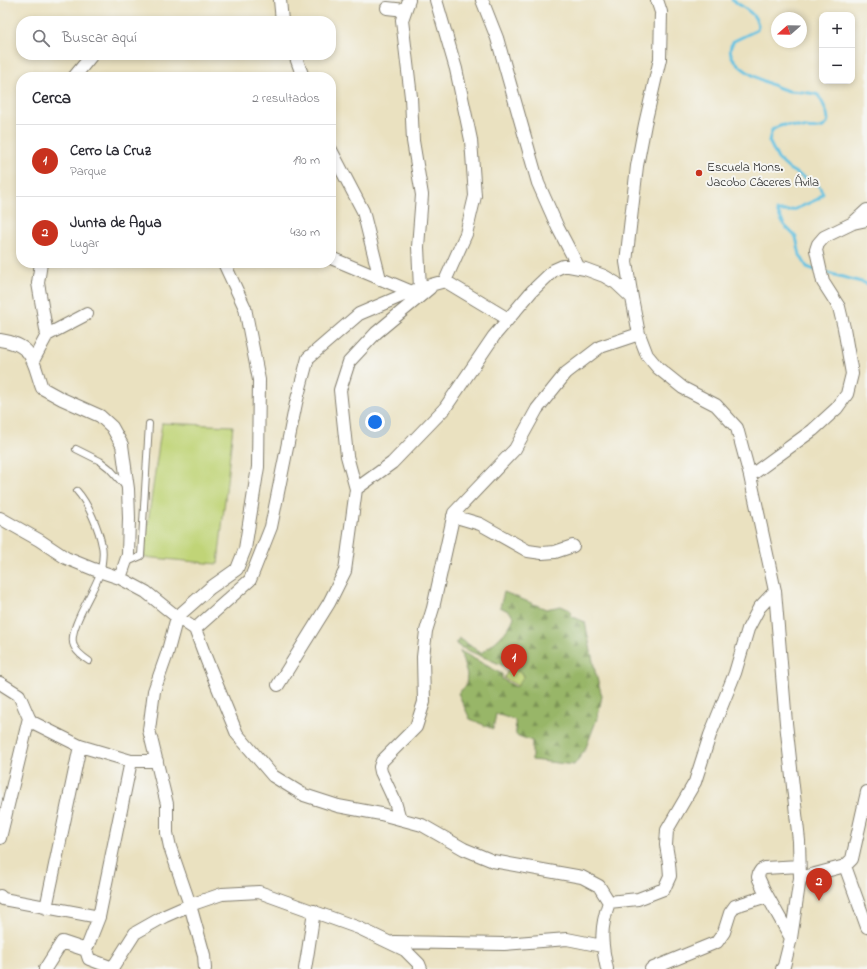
<!DOCTYPE html>
<html lang="es">
<meta charset="utf-8">
<style>
:root{--surface:#fff;--page:#f2f2f3;--text:#2b2b33;--muted:#7c7c81;--line:#e1e1e2;--accent:#c8321e}
body{margin:0;font-family:"Indie Flower",sans-serif;background:var(--page);color:var(--text)}
.controls{position:absolute;right:12px;top:12px;display:grid;overflow:hidden;border-radius:8px;box-shadow:0 2px 6px #0003}
.controls button{width:36px;height:36px;display:grid;place-items:center;padding:0;border:0;border-bottom:1px solid var(--line);background:var(--surface);color:var(--text);font:20px sans-serif}
.compass{position:absolute;left:771px;top:12px;width:36px;height:36px;border-radius:50%;background:var(--surface);box-shadow:0 2px 6px #0003;rotate:250deg}
.you{position:absolute;left:375px;top:422px;width:14px;height:14px;margin:-10px;border:3px solid #fff;border-radius:50%;background:#1a73e8;box-shadow:0 0 0 6px #1a73e833}
.badge{display:grid;place-items:center;width:26px;height:26px;border-radius:50%;background:var(--accent);color:#fff;font-size:13px;font-weight:700}
.pin{position:absolute;translate:-50% -33px;filter:drop-shadow(0 1px 2px #0008)}
.pin::after{content:'';position:absolute;top:21px;width:14px;height:12px;background:inherit;clip-path:polygon(0 0,100% 0,50% 100%)}
.list{margin:0;padding:0;list-style:none}
h2{display:flex;justify-content:space-between;align-items:center;height:52px;margin:0;padding:0 16px;font-size:17px}
h2 small{font-size:13px;font-weight:400;color:var(--muted)}
.list li{display:grid;grid-template-columns:26px 1fr auto;gap:12px;align-items:center;box-sizing:border-box;height:72px;padding:0 16px;border-top:1px solid var(--line)}
.list b{display:block;font-size:15px;white-space:nowrap}
.list p{margin:0;font-size:13px;white-space:nowrap;color:var(--muted)}
.list em{font-size:13px;font-style:normal;color:var(--muted)}
.icon{flex:none;width:22px;height:22px;fill:none;stroke:currentColor;stroke-width:2;stroke-linecap:round;stroke-linejoin:round}
.map{position:relative;flex:none;width:867px;height:969px;overflow:hidden}
.search{position:absolute;background:var(--surface);box-shadow:0 2px 6px #0003;left:16px;top:16px;width:320px;height:44px;display:flex;align-items:center;gap:10px;box-sizing:border-box;padding:0 14px;border-radius:16px;color:var(--muted);font-size:15px}
.panel{position:absolute;background:var(--surface);box-shadow:0 2px 6px #0003;left:16px;top:72px;width:320px;height:196px;border-radius:16px}
.map>svg:first-child{display:block}
.forest{fill:url(#forest-firs);stroke:#5a6942}
.park{fill:#c0d477;stroke:#6e784a}
.lines{fill:none;stroke-linecap:round;stroke-linejoin:round}
.stream{stroke:#64c2e2;stroke-width:3}
.lane-casing{stroke:#837e6e;stroke-width:8}
.street-casing{stroke:#837e6e;stroke-width:14}
.lane{stroke:#fff;stroke-width:6}
.street{stroke:#fff;stroke-width:12}
.poi-dot{fill:#c8321e;stroke:#f6f6f2;stroke-width:1.5}
.labels{text-anchor:middle;stroke-width:4;stroke-linejoin:round;paint-order:stroke}
.poi-label{font-size:13px;fill:#1c1c1c;stroke:#f6f6f2;text-anchor:start}
</style>
<div class="map">
<svg width="867" height="969" viewBox="0 0 867 969">
<defs>
<pattern id="forest-firs" width="22" height="20" patternUnits="userSpaceOnUse"><rect width="22" height="20" fill="#98b668"/><path d="M5 1l3.5 6h-7zM16 11l3.5 6h-7z" fill="#7b9355"/></pattern>
</defs>
<rect width="100%" height="100%" fill="#f6f6f2"/>
<filter id="ink" filterUnits="userSpaceOnUse"><feTurbulence type="fractalNoise" baseFrequency=".025" numOctaves="2"/><feDisplacementMap in="SourceGraphic" scale="8" xChannelSelector="R" yChannelSelector="G"/><feConvolveMatrix kernelMatrix="1 2 1 2 8 2 1 2 1" color-interpolation-filters="sRGB"/></filter>
<filter id="wash" filterUnits="userSpaceOnUse"><feTurbulence type="fractalNoise" baseFrequency=".012" numOctaves="4" result="noise"/><feDisplacementMap in="SourceGraphic" scale="16" xChannelSelector="R" yChannelSelector="G"/><feGaussianBlur stdDeviation="0.9" result="paint"/><feColorMatrix in="noise" values="0 0 0 0 0 0 0 0 0 0 0 0 0 0 0 0 0 1.4 0 .05"/><feComposite in="paint" operator="in"/></filter>
<g filter="url(#wash)">
<rect width="100%" height="100%" fill="#eae1c0"/>
<!-- forest -->
<path class="forest" d="M 504,592 L 546,609 L 561,606 L 570,610 L 571,616 L 585,622 L 595,671 L 602,696 L 598,716 L 585,750 L 574,765 L 532,760 L 532,741 L 516,735 L 515,720 L 496,714 L 493,729 L 470,719 L 458,693 L 466,686 L 467,675 L 460,651 L 502,674 L 502,679 L 516,687 L 523,676 L 509,668 L 460,647 L 456,644 L 459,638 L 481,653 C 493,644 509,632 514,617 L 510,612 L 500,607 Z"/>
<!-- park -->
<path class="park" d="M 162,423 L 233,426 L 218,564 L 143,557 Z
M 510,667 L 524,675 L 518,686 L 504,678 Z"/>
<g class="lines">
<!-- stream -->
<path class="stream" d="M 732,0 C 741,6 756,13 758,25 L 757,30 L 734,41 C 715,63 774,87 789,91 C 799,92 809,92 818,95 C 822,101 825,107 827,114 C 834,138 795,125 783,125 C 779,126 775,128 772,130 L 769,141 L 778,159 L 789,169 L 819,186 L 823,193 L 818,199 L 798,208 L 790,211 L 777,211 L 784,225 L 796,237 L 800,255 L 807,267 L 818,271
M 824,272 L 865,283 L 867,285"/>
</g>
</g>
<g filter="url(#ink)">
<g class="lines">
<defs>
<path id="lane" d="M 76,449 L 100,461 L 109,468 L 125,486
M 77,491 C 88,503 99,529 102,546 C 104,552 102,563 101,570 C 97,588 66,630 74,646 C 77,653 83,657 89,661
M 125,563 L 141,556 L 149,424"/>
<path id="street" d="M 280,0 L 282,21
M 409,0 L 402,20 L 411,97 L 413,141 L 422,195 L 418,247 L 420,288
M 436,0 L 456,69 L 471,140 L 475,196 L 466,234 L 445,281
M 482,0 L 497,38 L 538,183 L 558,228 L 579,268
M 387,8 L 405,10
M 295,55 L 303,77
M 74,77 L 92,55
M 331,150 L 363,211 L 380,279
M 853,223 L 867,210
M 331,258 L 412,292
M 632,298 L 626,262 L 637,166 L 645,124 L 660,59 L 661,12 L 657,0
M 47,335 L 87,314
M 0,340 C 34,345 32,360 42,388 L 62,399 L 100,416 L 112,427 L 122,445 L 128,489 L 129,518 L 128,555 L 120,578
M 34,359 L 47,335 L 38,283 L 41,263
M 750,476 L 813,430 L 837,408 L 847,394 L 852,374 L 844,328 L 839,307 L 823,282 L 816,250 L 818,244 L 824,237 L 853,223 L 867,220
M 356,489 L 392,463 L 445,408 L 494,336 L 532,291 L 554,270 L 563,266 L 569,266 L 585,269 L 604,276 L 616,283 L 632,298 L 639,334 L 647,355 L 658,368 L 683,388 L 716,405 L 737,428 L 750,476 L 775,591 L 786,723 L 799,841 L 800,878 L 791,938 L 784,966 L 782,969
M 453,516 L 480,524 L 528,551 L 542,553 L 555,552 L 573,546
M 0,518 L 39,540 L 66,558 L 93,569 L 120,578 L 146,592 L 177,617 L 210,588 L 237,569 L 245,549 L 258,467 L 259,380 L 245,308 L 224,263
M 195,629 L 250,580 L 271,527 L 296,403 L 308,358 L 359,314 L 420,288 L 445,281 L 508,319
M 0,683 L 19,695 L 29,718 L 32,722 L 80,746 L 131,761 L 157,761
M 278,685 L 329,603 L 345,571 L 356,489 L 347,456 L 340,390 L 349,362 L 376,333 L 430,288
M 400,819 L 395,802 L 381,772 L 380,767 L 382,761 L 416,727 L 424,702 L 423,657 L 426,631 L 433,608 L 454,513 L 515,449 L 537,409 L 566,373 L 600,347 L 639,334
M 0,838 L 29,718
M 845,866 L 867,927
M 800,878 L 845,866 L 852,859 L 867,792
M 0,896 L 3,899 L 99,917
M 609,902 L 638,899 L 664,889 L 670,876 L 669,863 L 666,845 L 667,830 L 695,782 L 710,735 L 735,673 L 748,629 L 759,608 L 775,591
M 46,908 L 80,746
M 791,938 L 764,890 L 758,877 L 759,873 L 761,870 L 765,868 L 799,866
M 394,942 L 504,944 L 567,939 L 602,946
M 113,968 L 89,959 L 86,950 L 99,917 L 131,761
M 45,969 L 62,942 L 86,950
M 112,969 L 135,933 L 165,916 L 190,905 L 222,894 L 259,892 L 359,928 L 405,950 L 419,964 L 421,969
M 205,969 L 204,955 L 190,905 L 170,847 L 167,833 L 167,804 L 149,730 L 154,691 L 167,654 L 177,617 L 195,629 L 207,661 L 237,734 L 273,776 L 304,795 L 338,806 L 381,814 L 422,825 L 464,849 L 493,861 L 582,877 L 599,886 L 609,902 C 600,929 601,942 607,969
M 305,969 L 308,951 L 314,911
M 651,969 L 717,942 L 724,932 L 730,913 L 735,906 L 767,896"/>
</defs>
<!-- lane casing -->
<use href="#lane" class="lane-casing"/>
<!-- street casing -->
<use href="#street" class="street-casing"/>
<!-- lane -->
<use href="#lane" class="lane"/>
<!-- street -->
<use href="#street" class="street"/>
</g>
</g>
<!-- markers -->
<circle class="poi-dot" cx="699" cy="173" r="4"/>
<g class="labels">
<!-- poi labels -->
<g class="poi-label">
<text x="707" y="171">Escuela Mons.<tspan x="707" dy="15">Jacobo Cáceres Ávila</tspan></text>
</g>
</g>
</svg>
<div class="controls">
<button>+</button>
<button>−</button>
</div>
<svg class="compass" viewBox="-18 -18 36 36"><path d="M0-13l5 13h-10z" fill="#e53935"/><path d="M0 13l5-13h-10z" fill="#7c7c81"/></svg>
<div class="you"></div>
<div class="pin badge" style="left:514px;top:677px">1</div>
<div class="pin badge" style="left:819px;top:901px">2</div>
<div class="search"><svg class="icon" aria-label="search" viewBox="0 0 24 24"><circle cx="10" cy="10" r="6"/><path d="M15 15l6 6"/></svg>Buscar aquí</div>
<section class="panel">
<h2>Cerca<small>2 resultados</small></h2>
<ul class="list">
<li><span class="badge">1</span><div><b>Cerro La Cruz</b><p>Parque</p></div><em>190 m</em></li>
<li><span class="badge">2</span><div><b>Junta de Agua</b><p>Lugar</p></div><em>430 m</em></li>
</ul>
</section>
</div>
